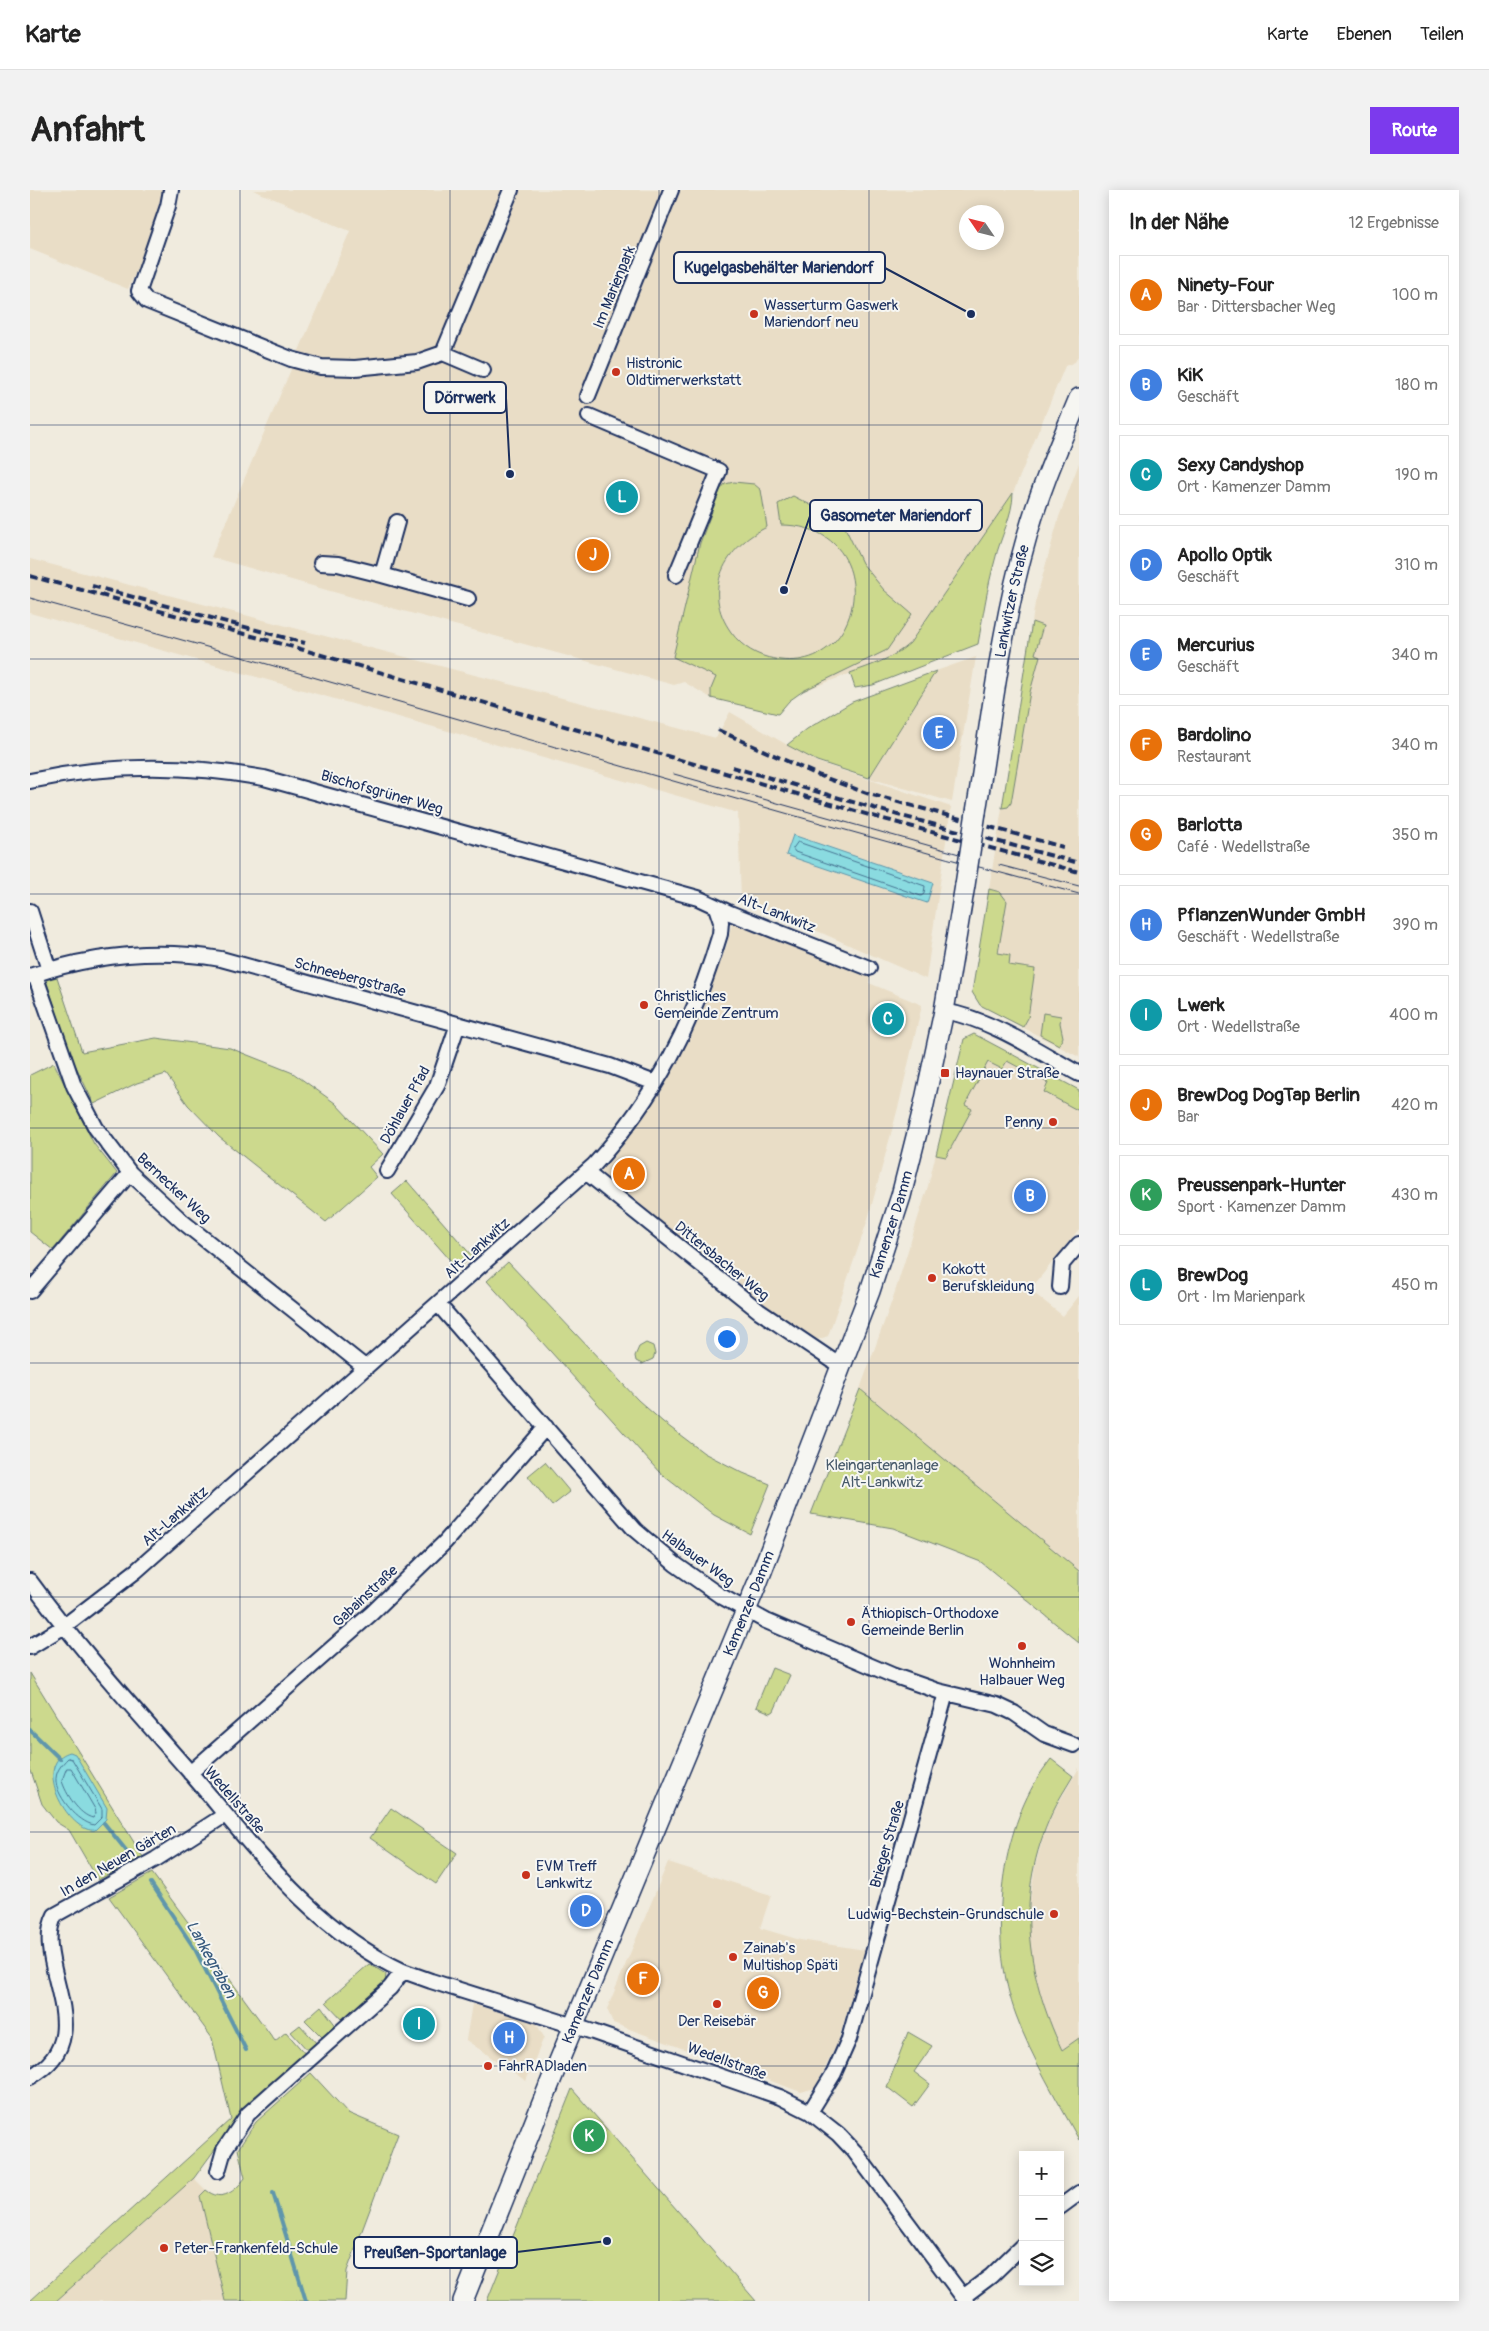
<!DOCTYPE html>
<html lang="de">
<meta charset="utf-8">
<style>
:root{--surface:#fff;--page:#f2f2f2;--text:#222;--muted:#767676;--line:#e0e0e0;--accent:#7c3aed}
body{margin:0;font-family:Pangolin,sans-serif;background:var(--page);color:var(--text)}
.controls{position:absolute;right:15px;bottom:15px;display:grid;overflow:hidden;border-radius:0px;box-shadow:0 2px 12px #0003}
.controls button{width:45px;height:45px;display:grid;place-items:center;padding:0;border:0;border-bottom:1px solid var(--line);background:var(--surface);color:var(--text);font:25px sans-serif}
.compass{position:absolute;left:929px;top:15px;width:45px;height:45px;border-radius:50%;background:var(--surface);box-shadow:0 2px 12px #0003;rotate:305deg}
.you{position:absolute;left:696px;top:1148px;width:18px;height:18px;margin:-12px;border:4px solid #fff;border-radius:50%;background:#1a73e8;box-shadow:0 0 0 8px #1a73e833}
.badge{display:grid;place-items:center;width:32px;height:32px;border-radius:50%;background:var(--accent);color:#fff;font-size:16px;font-weight:700}
.pin{position:absolute;translate:-50% -50%;border:2px solid #fff;box-shadow:0 1px 5px #0006}
.list{margin:0;padding:0;list-style:none}
h2{display:flex;justify-content:space-between;align-items:center;height:65px;margin:0;padding:0 20px;font-size:21px}
h2 small{font-size:16px;font-weight:400;color:var(--muted)}
.list li{display:grid;grid-template-columns:32px 1fr auto;gap:15px;align-items:center;box-sizing:border-box;height:80px;margin:0 10px 10px;padding:0 10px;border:1px solid var(--line);border-radius:0px}
.list b{display:block;font-size:19px;white-space:nowrap}
.list p{margin:0;font-size:16px;white-space:nowrap;color:var(--muted)}
.list em{font-size:16px;font-style:normal;color:var(--muted)}
.icon{flex:none;width:28px;height:28px;fill:none;stroke:currentColor;stroke-width:2;stroke-linecap:round;stroke-linejoin:round}
.map{position:relative;flex:none;width:1049px;height:2111px;overflow:hidden;border-radius:0px}
header{display:flex;align-items:center;gap:30px;box-sizing:border-box;height:70px;padding:0 25px;background:var(--surface);border-bottom:1px solid var(--line)}
header strong{font-size:24px}
nav{display:flex;gap:28px;margin-inline-start:auto;font-size:18px}
.intro{display:flex;align-items:center;justify-content:space-between;box-sizing:border-box;height:120px;padding:0 30px}
h1{margin:0;font-size:35px}
.button{padding:12px 22px;border-radius:0px;background:var(--accent);color:#fff;font-size:18px;font-weight:700}
main{display:flex;gap:30px;padding:0 30px}
aside{flex:1;background:var(--surface);border-radius:0px;box-shadow:0 2px 12px #0003}
.map>svg:first-child{display:block}
.built{fill:#e9ddc6;fill-rule:evenodd}
.green{fill:#ccd98d;stroke:#748476}
.water{fill:#8adbe0;stroke:#5e96ac}
.lines{fill:none;stroke-linecap:round;stroke-linejoin:round}
.shore{stroke:#477492;stroke-width:1}
.stream{stroke:#5e96ac;stroke-width:4}
.street-casing{stroke:#1b2f5e;stroke-width:18}
.secondary-casing{stroke:#1b2f5e;stroke-width:22}
.street{stroke:#f6f6f2;stroke-width:14}
.secondary{stroke:#f6f6f2;stroke-width:19}
.tram{stroke:#1b2f5e;stroke-width:1}
.rail{stroke:#1b2f5e;stroke-width:4;stroke-dasharray:8 4;stroke-linecap:butt}
.secondary-bridge-casing{stroke:#1b2f5e;stroke-width:22;stroke-linecap:butt}
.secondary-bridge{stroke:#f6f6f2;stroke-width:19}
.grid{fill:none;stroke:#1b2f5e;stroke-width:1;stroke-opacity:0.55}
.poi-dot{fill:#c8321e;stroke:#f6f6f2;stroke-width:2}
.labels{text-anchor:middle;stroke-width:4;stroke-linejoin:round;paint-order:stroke}
.street-label{font-size:15px;fill:#1b2f5e;stroke:#f6f6f2}
.poi-label{font-size:15px;fill:#1b2f5e;stroke:#f6f6f2;text-anchor:start}
.park-label{font-size:15px;fill:#475a6a;stroke:#f6f6f2}
.water-label{font-size:16px;font-style:italic;fill:#375a7e;stroke:#f6f6f2}
.leader{fill:none;stroke:#1b2f5e;stroke-width:2}
.callout-dot{fill:#1b2f5e;stroke:#f6f6f2;stroke-width:2}
.callout{fill:#f6f6f2;stroke:#1b2f5e;stroke-width:2}
.callout-label{font-size:16px;text-anchor:middle;font-weight:bold;fill:#1b2f5e}
</style>
<header>
<strong>Karte</strong>
<nav><a>Karte</a><a>Ebenen</a><a>Teilen</a></nav>
</header>
<div class="intro"><h1>Anfahrt</h1><a class="button">Route</a></div>
<main>
<div class="map">
<svg width="1049" height="2111" viewBox="0 0 1049 2111">
<rect width="100%" height="100%" fill="#f0ebde"/>
<filter id="ink" filterUnits="userSpaceOnUse"><feTurbulence type="fractalNoise" baseFrequency=".02" numOctaves="2"/><feDisplacementMap in="SourceGraphic" scale="10" xChannelSelector="R" yChannelSelector="G"/><feConvolveMatrix kernelMatrix="1 2 1 2 8 2 1 2 1" color-interpolation-filters="sRGB"/></filter>
<g filter="url(#ink)">
<!-- built -->
<path class="built" d="M 0,0 L 144,0 L 98,99 L 0,59 Z
M 223,0 L 1049,0 L 1049,164 L 1045,172 L 1035,176 L 983,303 L 880,453 L 869,463 L 854,471 L 773,501 L 759,511 L 748,524 L 681,508 L 654,492 L 644,495 L 300,401 L 181,367 L 320,41 ZM 936,22 L 966,22 L 966,52 L 936,52 Z
M 1049,273 L 1049,867 L 950,815 L 942,802 L 970,702 L 959,699 L 1005,413 L 1029,327 Z
M 0,369 L 686,548 L 700,522 L 787,572 L 921,617 L 896,789 L 785,740 L 711,711 L 708,623 L 0,423 Z
M 946,467 L 922,612 L 839,588 L 906,481 Z
M 702,732 L 713,733 L 841,785 L 839,793 L 892,815 L 869,914 L 838,1029 L 798,1146 L 787,1150 L 730,1115 L 571,987 L 572,977 L 603,940 L 622,912 L 657,849 L 680,799 L 697,755 Z
M 944,844 L 1049,900 L 1049,1039 L 1000,1100 L 1033,1126 L 1049,1106 L 1049,1381 L 830,1199 L 865,1102 L 898,996 L 934,849 Z
M 1049,1578 L 1049,1848 L 1032,1860 L 1016,1824 L 1001,1771 L 998,1737 L 1000,1710 L 1005,1677 L 1013,1647 L 1023,1622 Z
M 638,1672 L 741,1705 L 730,1738 L 770,1750 L 835,1760 L 808,1852 L 785,1898 L 771,1902 L 583,1833 L 577,1819 Z
M 442,1814 L 506,1833 L 514,1847 L 496,1891 L 436,1850 Z
M 164,1988 L 176,2000 L 170,2006 L 195,2111 L 26,2111 Z"/>
<!-- green -->
<path class="green" d="M 704,292 L 724,294 L 731,300 L 737,337 C 695,357 671,400 701,442 C 712,457 727,466 745,469 C 838,487 858,335 751,335 L 748,314 L 763,306 L 812,331 L 832,373 L 854,400 L 882,424 L 857,460 L 773,501 L 759,511 L 748,524 L 681,508 L 681,499 L 686,487 L 643,467 L 670,353 L 690,300 L 695,294 Z
M 983,303 C 983,325 970,348 965,370 C 957,398 953,426 948,454 L 843,495 L 825,498 L 820,483 C 842,475 862,469 880,453 Z
M 1002,432 L 1013,436 L 1005,464 L 1010,466 L 1000,502 L 981,613 L 978,617 L 972,618 Z
M 906,481 L 839,588 L 787,571 L 757,555 L 777,539 L 822,512 Z
M 959,699 L 970,702 L 977,711 L 968,763 L 980,765 L 979,775 L 1005,779 L 998,828 L 993,837 L 950,815 L 942,802 Z
M 27,787 L 52,862 L 126,848 L 200,858 L 263,883 L 305,913 L 353,964 L 339,977 L 347,987 L 296,1032 L 189,947 L 158,915 L 136,884 L 107,893 L 64,914 L 41,866 L 16,790 Z
M 1013,823 L 1031,826 L 1030,833 L 1033,847 L 1029,855 L 1010,845 Z
M 944,844 L 1049,900 L 1049,921 L 1014,902 L 1018,893 L 977,871 L 972,879 L 958,872 L 935,915 L 942,919 L 916,967 L 906,965 L 934,849 Z
M 24,873 L 64,954 L 87,983 L 23,1060 L 0,1042 L 0,885 Z
M 377,991 L 442,1066 L 428,1079 L 362,1004 Z
M 478,1072 L 608,1210 L 633,1232 L 674,1263 L 713,1283 L 740,1294 L 720,1344 L 684,1325 L 630,1283 L 457,1091 Z
M 616,1153 L 623,1156 L 625,1164 L 623,1169 L 612,1174 L 606,1171 L 605,1166 L 609,1157 Z
M 830,1199 L 1049,1381 L 1049,1453 L 951,1372 L 863,1338 L 781,1324 Z
M 515,1272 L 540,1302 L 522,1316 L 498,1286 Z
M 742,1478 L 760,1485 L 744,1521 L 741,1523 L 726,1517 Z
M 0,1483 L 113,1667 L 68,1690 L 39,1640 L 26,1632 L 12,1614 L 0,1578 Z
M 1021,1569 L 1043,1586 C 1036,1598 1028,1610 1022,1623 C 985,1704 995,1781 1032,1860 L 1049,1848 L 1049,1950 C 1027,1909 1002,1869 986,1825 C 960,1755 967,1659 1004,1594 C 1009,1585 1015,1577 1021,1569 Z
M 361,1618 L 427,1663 L 406,1694 L 340,1648 Z
M 122,1683 L 245,1851 L 256,1842 L 276,1865 L 215,1918 L 164,1988 L 26,2111 L 0,2111 L 201,1929 L 182,1848 L 79,1707 Z
M 339,1774 L 356,1784 L 355,1793 L 314,1831 L 296,1812 Z
M 291,1816 L 307,1837 L 294,1849 L 275,1830 Z
M 270,1835 L 288,1855 L 279,1862 L 261,1842 Z
M 878,1842 L 902,1856 L 884,1882 L 900,1894 L 883,1917 L 857,1897 Z
M 281,1883 L 318,1923 L 368,1944 L 317,2081 L 315,2111 L 195,2111 L 170,2006 L 176,2000 C 192,2013 205,2001 215,1988 L 208,1959 L 226,1932 Z
M 542,1899 L 726,2111 L 457,2111 Z"/>
<!-- water -->
<path class="water" d="M 763,645 L 903,693 L 897,713 L 756,665 Z
M 40,1562 L 45,1564 L 77,1618 L 76,1629 L 65,1640 C 39,1644 0,1573 40,1562 Z"/>
<g class="lines">
<!-- shore -->
<path class="shore" d="M 768,652 L 895,696 L 894,704 L 891,706 L 765,662 L 763,659 Z
M 38,1568 L 42,1569 L 72,1619 L 72,1627 L 64,1635 C 48,1632 28,1608 26,1592 C 25,1582 31,1575 38,1568 Z
M 37,1578 L 41,1578 L 65,1619 L 66,1623 L 63,1628 C 49,1625 36,1604 32,1591 Z"/>
<!-- stream -->
<path class="stream" d="M 0,1540 L 30,1569
M 74,1633 L 99,1664
M 121,1693 L 166,1761 L 216,1860
M 243,2003 L 276,2111"/>
<defs>
<path id="street" d="M 141,0 L 138,16 L 109,101 L 117,111 L 261,169 L 291,177 L 325,178 L 387,172 L 413,163 L 453,180
M 413,163 L 481,0
M 558,206 L 641,0
M 559,226 L 689,281 L 646,385
M 291,373 L 308,374 L 352,385 L 438,409
M 352,385 L 367,332
M 0,591 C 77,574 157,574 234,588 L 668,708 L 700,723 L 839,778
M 0,721 L 19,780
M 5,785 L 44,896 L 66,938 L 100,983 L 153,1032 L 336,1178
M 0,786 C 62,765 126,758 191,769 L 580,876 L 625,893
M 914,821 C 963,830 1006,860 1049,884
M 357,981 L 407,896 L 428,834
M 557,983 L 729,1121 L 812,1177
M 1030,1097 L 1032,1074 L 1049,1054
M 0,1101 L 100,983
M 408,1114 L 605,1340 L 645,1374 L 689,1405 L 736,1431 L 862,1485 L 908,1501 L 967,1515 L 984,1523 L 1014,1544 L 1044,1555
M 0,1391 C 48,1457 103,1517 157,1579 C 221,1653 282,1739 373,1781 L 401,1791 L 563,1842 L 750,1907 L 780,1922 L 808,1944 L 825,1962 L 936,2111
M 0,1457 L 33,1437 L 106,1381 L 564,975 C 626,907 664,832 690,744 L 691,732 L 686,717
M 160,1583 L 342,1423 L 415,1352 L 516,1237
M 0,1887 C 74,1847 0,1773 25,1725 L 126,1669 L 195,1625
M 780,1922 L 804,1883 L 819,1849 L 916,1503
M 188,1981 L 194,1960 L 218,1924 L 360,1798 L 373,1781
M 1030,2017 L 1049,2003
M 933,2107 L 961,2086 L 993,2055"/>
<g id="secondary">
<path id="s1" d="M 946,622 C 961,530 971,436 997,346 C 1010,299 1030,254 1049,208"/>
<path id="s2" d="M 433,2111 L 524,1883 L 727,1394 L 840,1101 L 871,1006 L 893,919 L 914,821 L 935,695"/>
</g>
</defs>
<!-- street casing -->
<use href="#street" class="street-casing"/>
<!-- secondary casing -->
<use href="#secondary" class="secondary-casing"/>
<!-- street -->
<use href="#street" class="street"/>
<!-- secondary -->
<use href="#secondary" class="secondary"/>
<!-- tram -->
<path class="tram" d="M 0,408 C 351,503 698,611 1049,704
M 644,584 L 947,669
M 969,675 L 1049,696"/>
<!-- rail -->
<path class="rail" d="M 0,386 L 274,460 L 839,625 L 1049,682
M 62,396 L 275,453
M 688,540 L 788,585 L 839,604 L 1033,657
M 702,577 L 868,625 L 1049,673"/>
<defs>
<path id="secondary-bridge" d="M 935,695 L 946,622"/>
</defs>
<!-- secondary-bridge casing -->
<use href="#secondary-bridge" class="secondary-bridge-casing"/>
<!-- secondary-bridge -->
<use href="#secondary-bridge" class="secondary-bridge"/>
</g>
</g>
<!-- grid -->
<path class="grid" d="M 210,0 L 210,2111M 420,0 L 420,2111M 629,0 L 629,2111M 839,0 L 839,2111M 0,235 L 1049,235M 0,469 L 1049,469M 0,704 L 1049,704M 0,938 L 1049,938M 0,1173 L 1049,1173M 0,1407 L 1049,1407M 0,1642 L 1049,1642M 0,1876 L 1049,1876"/>
<!-- markers -->
<g class="poi-dot">
<circle cx="724" cy="124" r="5"/>
<circle cx="586" cy="182" r="5"/>
<circle cx="614" cy="815" r="5"/>
<rect x="910" y="878" width="10" height="10" rx="2.5"/>
<circle cx="1023" cy="932" r="5"/>
<circle cx="902" cy="1088" r="5"/>
<circle cx="821" cy="1432" r="5"/>
<circle cx="992" cy="1456" r="5"/>
<circle cx="496" cy="1685" r="5"/>
<circle cx="1024" cy="1724" r="5"/>
<circle cx="703" cy="1767" r="5"/>
<circle cx="687" cy="1814" r="5"/>
<circle cx="458" cy="1876" r="5"/>
<circle cx="134" cy="2058" r="5"/>
</g>
<g class="labels">
<!-- street labels -->
<g class="street-label">
<text transform="translate(584 97) rotate(-68)" y="5">Im Marienpark</text>
<text dy="5" stroke="none"><textPath href="#s1" startOffset="214">Lankwitzer Straße</textPath></text>
<text transform="translate(352 602) rotate(16)" y="5">Bischofsgrüner Weg</text>
<text transform="translate(747 723) rotate(22)" y="5">Alt-Lankwitz</text>
<text transform="translate(320 787) rotate(15)" y="5">Schneebergstraße</text>
<text transform="translate(375 915) rotate(-61)" y="5">Döhlauer Pfad</text>
<text transform="translate(144 998) rotate(43)" y="5">Bernecker Weg</text>
<text dy="5" stroke="none"><textPath href="#s2" startOffset="1159">Kamenzer Damm</textPath></text>
<text transform="translate(447 1058) rotate(-42)" y="5">Alt-Lankwitz</text>
<text transform="translate(692 1071) rotate(39)" y="5">Dittersbacher Weg</text>
<text transform="translate(145 1326) rotate(-41)" y="5">Alt-Lankwitz</text>
<text transform="translate(668 1368) rotate(36)" y="5">Halbauer Weg</text>
<text transform="translate(335 1406) rotate(-43)" y="5">Gabainstraße</text>
<text dy="5" stroke="none"><textPath href="#s2" startOffset="754">Kamenzer Damm</textPath></text>
<text transform="translate(205 1610) rotate(49)" y="5">Wedellstraße</text>
<text transform="translate(857 1654) rotate(-74)" y="5">Brieger Straße</text>
<text transform="translate(88 1670) rotate(-30)" y="5">In den Neuen Gärten</text>
<text dy="5" stroke="none"><textPath href="#s2" startOffset="334">Kamenzer Damm</textPath></text>
<text transform="translate(697 1871) rotate(20)" y="5">Wedellstraße</text>
</g>
<!-- poi labels -->
<g class="poi-label">
<text x="734" y="120">Wasserturm Gaswerk<tspan x="734" dy="17">Mariendorf neu</tspan></text>
<text x="596" y="178">Histronic<tspan x="596" dy="17">Oldtimerwerkstatt</tspan></text>
<text x="624" y="811">Christliches<tspan x="624" dy="17">Gemeinde Zentrum</tspan></text>
<text x="925" y="888">Haynauer Straße</text>
<text x="1013" y="937" text-anchor="end">Penny</text>
<text x="912" y="1084">Kokott<tspan x="912" dy="17">Berufskleidung</tspan></text>
<text x="831" y="1428">Äthiopisch-Orthodoxe<tspan x="831" dy="17">Gemeinde Berlin</tspan></text>
<text x="992" y="1478" text-anchor="middle">Wohnheim<tspan x="992" dy="17">Halbauer Weg</tspan></text>
<text x="506" y="1681">EVM Treff<tspan x="506" dy="17">Lankwitz</tspan></text>
<text x="1014" y="1729" text-anchor="end">Ludwig-Bechstein-Grundschule</text>
<text x="713" y="1763">Zainab's<tspan x="713" dy="17">Multishop Späti</tspan></text>
<text x="687" y="1836" text-anchor="middle">Der Reisebär</text>
<text x="468" y="1881">FahrRADladen</text>
<text x="144" y="2063">Peter-Frankenfeld-Schule</text>
</g>
<!-- park labels -->
<g class="park-label">
<text x="852" y="1280">Kleingartenanlage<tspan x="852" dy="17">Alt-Lankwitz</tspan></text>
</g>
<!-- water labels -->
<g class="water-label">
<text transform="translate(182 1769) rotate(61)" y="6">Lankegraben</text>
</g>
</g>
<!-- callouts -->
<path class="leader" d="M941 124L855 78M480 284L476 208M754 400L780 326M577 2051L487 2062"/>
<g class="callout-dot">
<circle cx="941" cy="124" r="5"/>
<circle cx="480" cy="284" r="5"/>
<circle cx="754" cy="400" r="5"/>
<circle cx="577" cy="2051" r="5"/>
</g>
<g class="callout">
<rect x="644" y="62" width="211" height="31" rx="5"/>
<rect x="394" y="192" width="82" height="31" rx="5"/>
<rect x="780" y="310" width="172" height="31" rx="5"/>
<rect x="324" y="2047" width="163" height="31" rx="5"/>
</g>
<g class="callout-label">
<text x="749" y="83">Kugelgasbehälter Mariendorf</text>
<text x="435" y="213">Dörrwerk</text>
<text x="866" y="331">Gasometer Mariendorf</text>
<text x="405" y="2068">Preußen-Sportanlage</text>
</g>
</svg>
<div class="controls">
<button>+</button>
<button>−</button>
<button><svg class="icon" aria-label="layers" viewBox="0 0 24 24"><path d="M12 4l9 5-9 5-9-5zM3 14l9 5 9-5"/></svg></button>
</div>
<svg class="compass" viewBox="-18 -18 36 36"><path d="M0-13l5 13h-10z" fill="#e53935"/><path d="M0 13l5-13h-10z" fill="#767676"/></svg>
<div class="you"></div>
<div class="pin badge" style="left:599px;top:984px;background:#e8710a">A</div>
<div class="pin badge" style="left:1000px;top:1006px;background:#3f7fe0">B</div>
<div class="pin badge" style="left:858px;top:829px;background:#0f9aa8">C</div>
<div class="pin badge" style="left:556px;top:1721px;background:#3f7fe0">D</div>
<div class="pin badge" style="left:909px;top:543px;background:#3f7fe0">E</div>
<div class="pin badge" style="left:613px;top:1789px;background:#e8710a">F</div>
<div class="pin badge" style="left:733px;top:1803px;background:#e8710a">G</div>
<div class="pin badge" style="left:479px;top:1848px;background:#3f7fe0">H</div>
<div class="pin badge" style="left:389px;top:1834px;background:#0f9aa8">I</div>
<div class="pin badge" style="left:563px;top:365px;background:#e8710a">J</div>
<div class="pin badge" style="left:559px;top:1946px;background:#2e9e5b">K</div>
<div class="pin badge" style="left:592px;top:307px;background:#0f9aa8">L</div>
</div>
<aside>
<h2>In der Nähe<small>12 Ergebnisse</small></h2>
<ul class="list">
<li><span class="badge" style="background:#e8710a">A</span><div><b>Ninety-Four</b><p>Bar · Dittersbacher Weg</p></div><em>100 m</em></li>
<li><span class="badge" style="background:#3f7fe0">B</span><div><b>KiK</b><p>Geschäft</p></div><em>180 m</em></li>
<li><span class="badge" style="background:#0f9aa8">C</span><div><b>Sexy Candyshop</b><p>Ort · Kamenzer Damm</p></div><em>190 m</em></li>
<li><span class="badge" style="background:#3f7fe0">D</span><div><b>Apollo Optik</b><p>Geschäft</p></div><em>310 m</em></li>
<li><span class="badge" style="background:#3f7fe0">E</span><div><b>Mercurius</b><p>Geschäft</p></div><em>340 m</em></li>
<li><span class="badge" style="background:#e8710a">F</span><div><b>Bardolino</b><p>Restaurant</p></div><em>340 m</em></li>
<li><span class="badge" style="background:#e8710a">G</span><div><b>Barlotta</b><p>Café · Wedellstraße</p></div><em>350 m</em></li>
<li><span class="badge" style="background:#3f7fe0">H</span><div><b>PflanzenWunder GmbH</b><p>Geschäft · Wedellstraße</p></div><em>390 m</em></li>
<li><span class="badge" style="background:#0f9aa8">I</span><div><b>Lwerk</b><p>Ort · Wedellstraße</p></div><em>400 m</em></li>
<li><span class="badge" style="background:#e8710a">J</span><div><b>BrewDog DogTap Berlin</b><p>Bar</p></div><em>420 m</em></li>
<li><span class="badge" style="background:#2e9e5b">K</span><div><b>Preussenpark-Hunter</b><p>Sport · Kamenzer Damm</p></div><em>430 m</em></li>
<li><span class="badge" style="background:#0f9aa8">L</span><div><b>BrewDog</b><p>Ort · Im Marienpark</p></div><em>450 m</em></li>
</ul>
</aside>
</main>
